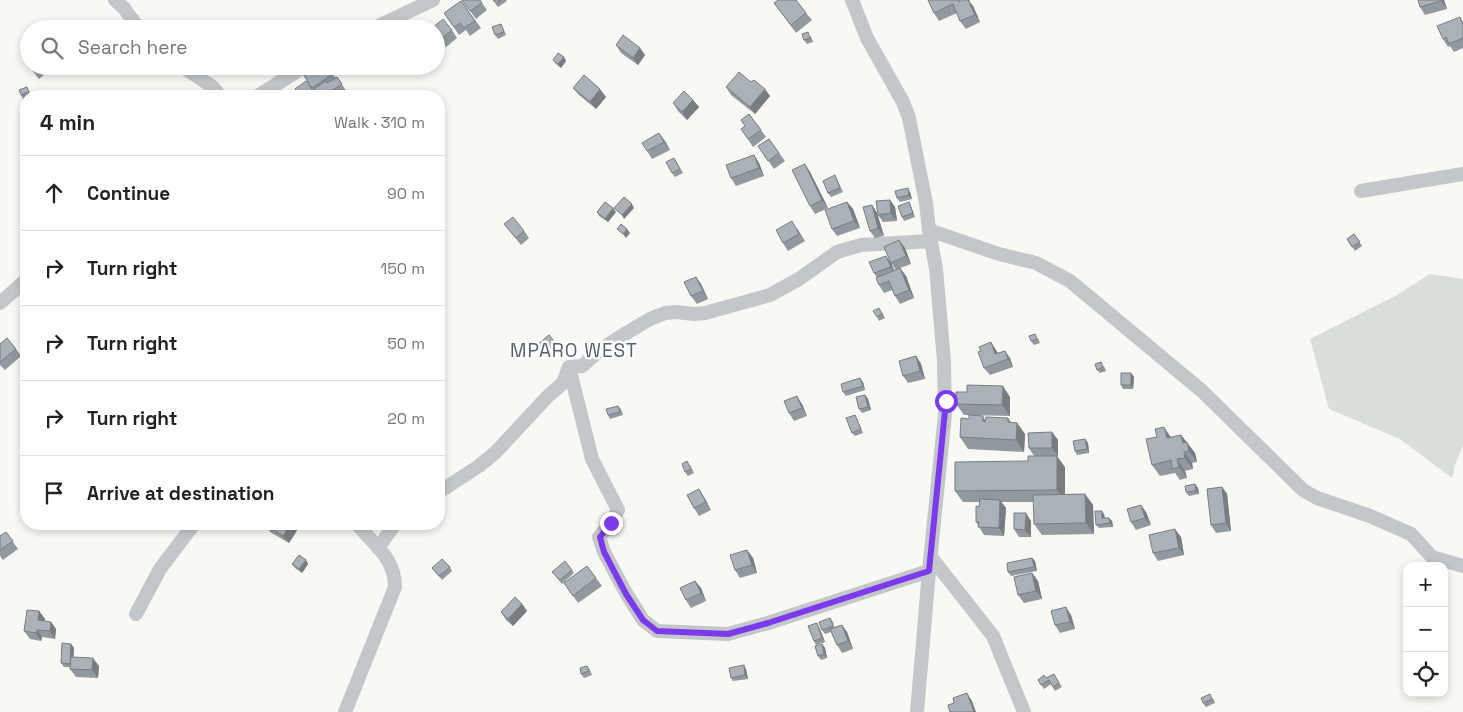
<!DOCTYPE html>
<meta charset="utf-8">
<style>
:root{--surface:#fff;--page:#f6f6f6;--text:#222;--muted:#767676;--line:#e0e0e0}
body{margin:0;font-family:"Space Grotesk",sans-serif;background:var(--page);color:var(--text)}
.controls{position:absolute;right:15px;bottom:15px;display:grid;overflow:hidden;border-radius:10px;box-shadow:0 2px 8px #0003}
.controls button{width:45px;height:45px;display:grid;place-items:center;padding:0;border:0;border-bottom:1px solid var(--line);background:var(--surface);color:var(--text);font:25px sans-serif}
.stop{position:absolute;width:15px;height:15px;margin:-11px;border:4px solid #7c3aed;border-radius:50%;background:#fff}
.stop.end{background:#7c3aed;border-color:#fff;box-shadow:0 1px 5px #0008}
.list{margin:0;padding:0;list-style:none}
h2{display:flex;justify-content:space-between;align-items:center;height:65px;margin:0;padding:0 20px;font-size:21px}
h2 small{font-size:16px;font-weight:400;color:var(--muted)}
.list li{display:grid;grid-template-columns:32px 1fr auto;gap:15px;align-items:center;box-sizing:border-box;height:75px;padding:0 20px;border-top:1px solid var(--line)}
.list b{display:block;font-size:19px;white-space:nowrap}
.list em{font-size:16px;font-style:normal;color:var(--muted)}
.icon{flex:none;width:28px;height:28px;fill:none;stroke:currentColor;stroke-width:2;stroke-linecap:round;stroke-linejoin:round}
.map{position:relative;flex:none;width:1463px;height:712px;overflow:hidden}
.search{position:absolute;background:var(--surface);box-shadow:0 2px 8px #0003;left:20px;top:20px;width:425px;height:55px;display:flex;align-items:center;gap:12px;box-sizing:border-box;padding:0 18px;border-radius:28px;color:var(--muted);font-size:19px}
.panel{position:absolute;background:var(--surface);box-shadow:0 2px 8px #0003;left:20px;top:90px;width:425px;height:440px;border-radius:20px}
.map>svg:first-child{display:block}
.green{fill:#d9dfd6}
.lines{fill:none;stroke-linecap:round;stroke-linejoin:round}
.minor{stroke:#c3c7ca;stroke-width:14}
.wall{fill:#92999e}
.shaded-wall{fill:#777d81}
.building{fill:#aab2b8;stroke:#777d81}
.route{stroke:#7c3aed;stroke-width:6}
.labels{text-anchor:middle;stroke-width:5;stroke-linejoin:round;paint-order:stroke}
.quarter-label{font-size:19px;letter-spacing:1px;fill:#55626b;stroke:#fff}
</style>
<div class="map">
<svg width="1463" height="712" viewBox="0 0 1463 712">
<rect width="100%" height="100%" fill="#f8f8f5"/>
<!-- green -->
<path class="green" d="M 1430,274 L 1463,279 L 1463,446 L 1456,462 L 1452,478 L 1400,439 L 1329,409 L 1310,339 L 1395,296 Z"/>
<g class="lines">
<!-- minor -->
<path class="minor" d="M 115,0 L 124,8 L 139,29
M 852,0 L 867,38 L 903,102 L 909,118 L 926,203 L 929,230 L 936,269 L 944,361 L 945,414 L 929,571 L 917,712
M 372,29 L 433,0
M 181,66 L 213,87 L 220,96
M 258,96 L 305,66
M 1361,191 L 1463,174
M 929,230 L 999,254 L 1036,263 L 1070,281 L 1202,391 L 1303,490 L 1317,498 L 1370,516 L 1411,534 L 1432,557 L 1463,566
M 0,303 L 26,280
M 569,367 L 592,459 L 618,510 L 611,523 L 599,537 L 604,552 L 626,593 L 643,620 L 657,631 L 728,634 L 768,623 L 929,571
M 439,492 L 479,466 L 496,452 L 547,397 L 563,383 L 569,367 L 582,366 L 599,351 L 618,338 L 650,319 L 665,313 L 676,312 L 694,314 L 705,313 L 770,295 L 799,279 L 837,252 L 861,245 L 931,241
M 378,548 L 395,524
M 931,557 L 993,636 L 1024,712
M 136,614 L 160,569 L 194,524
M 345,712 L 395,587 C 395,558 375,546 357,524"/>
</g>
<!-- wall -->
<path class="wall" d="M 462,0 L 482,3 L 487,10 L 476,19 Z
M 493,0 L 506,0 L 507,1 L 498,7 Z
M 928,0 L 960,0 L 961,1 L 963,0 L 971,0 L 969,1 L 973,6 L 980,22 L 966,29 L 960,21 L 957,13 L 939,21 L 934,13 Z
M 1418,0 L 1444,0 L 1447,9 L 1425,15 L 1420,7 Z
M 461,1 L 481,28 L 470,36 L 466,30 L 459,35 L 444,13 Z
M 774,3 L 806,13 L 812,20 L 796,33 Z
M 1460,17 L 1463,22 L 1463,48 L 1454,52 L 1450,46 L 1448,47 L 1443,39 Z
M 501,24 L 503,28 L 506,35 L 498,39 L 495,35 Z
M 436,29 L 452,30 L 457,38 L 446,47 L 436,36 Z
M 811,36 L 813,42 L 807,44 L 804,40 Z
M 616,45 L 640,48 L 645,55 L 638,65 L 621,53 Z
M 564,57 L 566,61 L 561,68 L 556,64 L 553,60 Z
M 29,66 L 49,66 L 51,69 L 39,79 Z
M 58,66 L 67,66 L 61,70 Z
M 328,66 L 335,77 L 337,77 L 347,92 L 341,96 L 317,96 L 303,74 L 315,68 Z
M 751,82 L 770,96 L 755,114 L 731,95 L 726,87 Z
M 573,88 L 606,97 L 596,109 L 579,95 Z
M 29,91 L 31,96 L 26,96 L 26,98 L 23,99 L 21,95 Z
M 693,100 L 699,107 L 687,120 L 678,111 L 673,103 Z
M 749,114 L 766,137 L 753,147 L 741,129 L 745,126 Z
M 769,139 L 785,161 L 774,169 L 758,146 Z
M 665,141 L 670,150 L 652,159 L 647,151 Z
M 754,155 L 759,163 L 764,176 L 736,186 L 731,178 Z
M 674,158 L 683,173 L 675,177 L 672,173 Z
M 805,164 L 810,172 L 828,208 L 815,214 L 810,206 Z
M 835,175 L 837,179 L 843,192 L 831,197 L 828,193 Z
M 910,192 L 912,199 L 900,202 L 897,198 Z
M 890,200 L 895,207 L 897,221 L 883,222 L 878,215 Z
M 847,202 L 853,209 L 860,228 L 837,236 L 832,229 Z
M 909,202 L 911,206 L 915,217 L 904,221 L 902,217 Z
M 872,205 L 877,213 L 884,236 L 875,238 L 870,231 Z
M 597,212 L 616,212 L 608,222 L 599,216 Z
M 504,224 L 524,231 L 529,238 L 521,245 Z
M 797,228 L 805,241 L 788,251 L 783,243 Z
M 1354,234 L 1362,246 L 1355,251 L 1347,239 Z
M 905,248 L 911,264 L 900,268 L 906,276 L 914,298 L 900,304 L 895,296 L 892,290 L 884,293 L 879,285 L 877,278 L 874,273 L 891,263 L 894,271 L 896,270 L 891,263 Z
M 696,277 L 701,284 L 708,299 L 697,304 L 691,296 Z
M 882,312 L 885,318 L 879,321 L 877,317 Z
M 549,335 L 557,346 L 543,357 L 535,347 Z
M 1038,338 L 1040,343 L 1034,345 L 1031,341 Z
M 0,344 L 16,349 L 21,356 L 5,370 L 0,365 Z
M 996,350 L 998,353 L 1010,358 L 1013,367 L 990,375 L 984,368 L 981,351 Z
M 916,356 L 921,364 L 925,379 L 908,383 L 903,376 Z
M 1104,366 L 1106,371 L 1100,373 L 1097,370 Z
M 1131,373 L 1134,377 L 1133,389 L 1123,389 L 1121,385 Z
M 863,382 L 865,390 L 846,396 L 843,392 Z
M 865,395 L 868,399 L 871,410 L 862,413 L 859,409 Z
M 1010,397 L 1010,416 L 964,415 L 956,404 Z
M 439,398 L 445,407 L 439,412 Z
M 802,404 L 807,416 L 794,421 L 789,413 Z
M 618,406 L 621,409 L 623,415 L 610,419 L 608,415 Z
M 983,416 L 985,420 L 1008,418 L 1011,422 L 1017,423 L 1025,434 L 1024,452 L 968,449 L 960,437 L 969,419 Z
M 857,419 L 863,433 L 855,436 L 852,433 Z
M 1052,432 L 1058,440 L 1058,456 L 1034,456 L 1029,448 Z
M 1181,435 L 1195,453 L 1197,462 L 1192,463 L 1193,469 L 1185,471 L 1187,478 L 1180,480 L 1175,473 L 1160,476 L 1152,465 Z
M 1085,439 L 1088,443 L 1089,453 L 1077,455 L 1075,451 Z
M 690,465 L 694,473 L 688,476 L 685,472 Z
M 1065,467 L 1065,494 L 1085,494 L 1093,505 L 1094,534 L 1042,535 L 1034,524 L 1034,502 L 1001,502 L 1006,508 L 1004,536 L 984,535 L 976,522 L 980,502 L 963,502 L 955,491 Z
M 1195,484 L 1198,488 L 1199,494 L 1189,496 L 1186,492 Z
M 1222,487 L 1227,494 L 1231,531 L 1216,533 L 1211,525 Z
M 704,497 L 711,510 L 699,516 L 694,508 Z
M 1146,512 L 1151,525 L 1136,530 L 1131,522 Z
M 1104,514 L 1105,518 L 1109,518 L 1112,521 L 1113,527 L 1099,528 L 1096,525 Z
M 1031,521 L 1031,537 L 1019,537 L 1014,529 Z
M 264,524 L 301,524 L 289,543 L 270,532 Z
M 6,532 L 18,549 L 3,560 L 0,556 L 0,536 Z
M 1181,537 L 1184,555 L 1158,561 L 1153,553 Z
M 747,550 L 753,558 L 757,573 L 740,578 L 735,570 Z
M 1032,558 L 1035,561 L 1037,571 L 1011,576 L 1008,572 Z
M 306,560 L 308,564 L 302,573 L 295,568 L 292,564 Z
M 587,566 L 602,586 L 578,603 L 564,583 Z
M 450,567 L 452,571 L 442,580 L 432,568 Z
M 572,570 L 574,573 L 562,584 L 552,572 Z
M 1032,573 L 1038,581 L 1042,599 L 1024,603 L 1018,595 Z
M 695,581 L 701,588 L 706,601 L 691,608 L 686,600 Z
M 522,604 L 527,611 L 513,626 L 506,620 L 501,612 Z
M 39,611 L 45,619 L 44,621 L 51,622 L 56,629 L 55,639 L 42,637 L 41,641 L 30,639 L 24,631 Z
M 1071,615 L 1075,629 L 1060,633 L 1055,625 Z
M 830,618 L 833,622 L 834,627 L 842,625 L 847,632 L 853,649 L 842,653 L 837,645 L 831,632 L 825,634 L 822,630 Z
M 819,627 L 825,642 L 816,645 L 814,641 Z
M 71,644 L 74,648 L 73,657 L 99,666 L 98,678 L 76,677 L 70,669 L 70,667 L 64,667 L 61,663 Z
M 822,644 L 825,648 L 827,658 L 821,660 L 818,656 Z
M 587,666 L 590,670 L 592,675 L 584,678 L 581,674 Z
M 746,669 L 748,679 L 733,681 L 731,678 Z
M 1054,674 L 1062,687 L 1055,691 L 1051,684 L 1044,689 L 1038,680 L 1046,678 Z
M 1213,698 L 1215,703 L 1206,707 L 1203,703 Z"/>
<!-- shaded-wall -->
<path class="shaded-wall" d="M 968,0 L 973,6 L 980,22 L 975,15 Z
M 1441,0 L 1444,0 L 1447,9 L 1441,1 Z
M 640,48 L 645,55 L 638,65 L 633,58 Z
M 564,57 L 566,61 L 561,68 L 558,64 Z
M 600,89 L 606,97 L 596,109 L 590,102 Z
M 765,89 L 770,96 L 755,114 L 750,107 Z
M 693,100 L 699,107 L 687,120 L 682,112 Z
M 659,133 L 665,141 L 670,150 L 664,142 Z
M 754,155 L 759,163 L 764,176 L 759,168 Z
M 805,164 L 810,172 L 828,208 L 822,200 Z
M 908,188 L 910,192 L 912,199 L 909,195 Z
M 890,200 L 895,207 L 897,221 L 891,213 Z
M 847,202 L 853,209 L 860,228 L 854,221 Z
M 632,204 L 634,208 L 624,219 L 622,215 Z
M 872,205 L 877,213 L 884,236 L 878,228 Z
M 613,208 L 616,212 L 608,222 L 605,219 Z
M 627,229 L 630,233 L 626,238 L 623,234 Z
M 899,240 L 905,248 L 911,264 L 906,256 Z
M 886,256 L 891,263 L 896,274 L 891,267 Z
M 900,268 L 906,276 L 914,298 L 909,290 Z
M 696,277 L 701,284 L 708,299 L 703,291 Z
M 991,342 L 996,350 L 1001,362 L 995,354 Z
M 1005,351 L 1010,358 L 1013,367 L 1008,359 Z
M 916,356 L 921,364 L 925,379 L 920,371 Z
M 1131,373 L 1134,377 L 1133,389 L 1131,385 Z
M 860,378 L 863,382 L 865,390 L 863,386 Z
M 1003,386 L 1010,397 L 1010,416 L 1002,405 Z
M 865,395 L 868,399 L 871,410 L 868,407 Z
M 797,396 L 802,404 L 807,416 L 802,408 Z
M 1017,423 L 1025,434 L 1024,452 L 1016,440 Z
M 1164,427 L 1172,439 L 1167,438 Z
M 1052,432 L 1058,440 L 1058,456 L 1052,448 Z
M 1181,435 L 1195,453 L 1197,462 L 1183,443 Z
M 1085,439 L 1088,443 L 1089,453 L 1087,449 Z
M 1184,452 L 1192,463 L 1193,469 L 1185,458 Z
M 1057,456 L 1065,467 L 1065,501 L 1057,490 Z
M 1177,459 L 1185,471 L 1187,478 L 1179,467 Z
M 1195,484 L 1198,488 L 1199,494 L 1196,491 Z
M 1222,487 L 1227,494 L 1231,531 L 1226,523 Z
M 699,489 L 704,497 L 711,510 L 706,502 Z
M 1085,494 L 1093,505 L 1094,534 L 1086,523 Z
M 1000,500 L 1006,508 L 1004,536 L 999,528 Z
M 1141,505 L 1146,512 L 1151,525 L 1145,518 Z
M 1102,511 L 1104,514 L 1105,522 L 1102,518 Z
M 1026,513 L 1031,521 L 1031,537 L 1025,530 Z
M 1109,518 L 1112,521 L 1113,527 L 1110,523 Z
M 291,524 L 301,524 L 289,543 L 283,536 Z
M 1175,529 L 1181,537 L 1184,555 L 1179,548 Z
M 747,550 L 753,558 L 757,573 L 752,565 Z
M 1032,558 L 1035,561 L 1037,571 L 1034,567 Z
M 306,560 L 308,564 L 302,573 L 299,569 Z
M 1032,573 L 1038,581 L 1042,599 L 1036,591 Z
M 695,581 L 701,588 L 706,601 L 701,593 Z
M 522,604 L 527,611 L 513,626 L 508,619 Z
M 1066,607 L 1071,615 L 1075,629 L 1070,622 Z
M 39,611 L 45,619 L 44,628 L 38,620 Z
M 51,622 L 56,629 L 55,639 L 50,631 Z
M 817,623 L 819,627 L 825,642 L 822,638 Z
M 842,625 L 847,632 L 853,649 L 848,641 Z
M 37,630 L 42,637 L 41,641 L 36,633 Z
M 71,644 L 74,648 L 73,667 L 70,664 Z
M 822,644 L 825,648 L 827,658 L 824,654 Z
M 93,658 L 99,666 L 98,678 L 92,670 Z
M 744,665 L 746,669 L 748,679 L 745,675 Z
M 967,693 L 972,701 L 976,712 L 974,712 Z"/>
<!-- building -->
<path class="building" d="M 462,0 L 480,0 L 482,3 L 470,11 Z
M 493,0 L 501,0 L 496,3 Z
M 778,0 L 796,0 L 806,13 L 791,25 L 774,3 Z
M 928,0 L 958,0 L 959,2 L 963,0 L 968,0 L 975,15 L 960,21 L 953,4 L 934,13 Z
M 1418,0 L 1441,0 L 1441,1 L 1420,7 Z
M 461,1 L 475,21 L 464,28 L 460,23 L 454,27 L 444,13 Z
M 1460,17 L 1463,25 L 1463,38 L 1449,44 L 1446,37 L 1443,39 L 1437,26 Z
M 443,19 L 452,30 L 440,40 L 436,35 L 436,29 L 431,29 Z
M 501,24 L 504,32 L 495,35 L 492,27 Z
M 808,32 L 810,38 L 804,40 L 802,34 Z
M 623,35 L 640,48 L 633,58 L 616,45 Z
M 558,53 L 564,57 L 558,64 L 553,60 Z
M 29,57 L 29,65 L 25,60 Z
M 30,66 L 40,66 L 34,71 Z
M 319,66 L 328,66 L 333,74 L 312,88 L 303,74 L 314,67 L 315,68 Z
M 739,72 L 751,82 L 754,80 L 765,89 L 750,107 L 726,87 Z
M 584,75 L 600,89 L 590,102 L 573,88 Z
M 337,77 L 342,84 L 324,96 L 319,96 L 314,89 L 326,81 L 327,83 Z
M 306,81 L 317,96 L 301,96 L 295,89 Z
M 27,87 L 29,92 L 21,95 L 19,90 Z
M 684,91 L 693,100 L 682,112 L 673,103 Z
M 749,114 L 761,130 L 748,139 L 741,129 L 745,126 L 741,120 Z
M 659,133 L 664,142 L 647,151 L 642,143 Z
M 769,139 L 779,153 L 768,161 L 758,146 Z
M 754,155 L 759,168 L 731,178 L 726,165 Z
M 674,158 L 680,169 L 672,173 L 666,162 Z
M 805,164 L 822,200 L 810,206 L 792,170 Z
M 835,175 L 840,188 L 828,193 L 823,181 Z
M 908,188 L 909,195 L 897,198 L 895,191 Z
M 624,197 L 632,204 L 622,215 L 614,208 Z
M 890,200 L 891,213 L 878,215 L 876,201 Z
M 605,202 L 613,208 L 605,219 L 597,212 Z
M 847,202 L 854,221 L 832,229 L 825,210 Z
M 909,202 L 913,213 L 902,217 L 898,206 Z
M 872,205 L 878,228 L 870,231 L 863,207 Z
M 513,217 L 524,231 L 516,238 L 504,224 Z
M 792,221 L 799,234 L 783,243 L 776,230 Z
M 621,224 L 627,229 L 623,234 L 617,229 Z
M 1354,234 L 1360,242 L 1352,247 L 1347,239 Z
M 899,240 L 906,256 L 891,263 L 884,247 Z
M 886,256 L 891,267 L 874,273 L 869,262 Z
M 900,268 L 909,290 L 895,296 L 889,281 L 879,285 L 876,278 Z
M 696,277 L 703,291 L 691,296 L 684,282 Z
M 879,308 L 882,314 L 877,317 L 873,311 Z
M 1035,334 L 1037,339 L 1031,341 L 1029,336 Z
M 549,335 L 555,342 L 541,353 L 535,347 Z
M 7,338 L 16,349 L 0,362 L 0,344 Z
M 991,342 L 995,354 L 1005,351 L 1008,359 L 984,368 L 978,352 L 981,351 L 979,347 Z
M 916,356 L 920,371 L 903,376 L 899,361 Z
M 1101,362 L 1103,367 L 1097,370 L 1095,364 Z
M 1121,373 L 1131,373 L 1131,385 L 1121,385 Z
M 860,378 L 863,386 L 843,392 L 841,384 Z
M 967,385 L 1003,386 L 1002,405 L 956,404 L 956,392 L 967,392 Z
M 865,395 L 868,407 L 859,409 L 856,397 Z
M 797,396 L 802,408 L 789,413 L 784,401 Z
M 618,406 L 620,412 L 608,415 L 606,409 Z
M 855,415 L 861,429 L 852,433 L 846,418 Z
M 969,415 L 983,416 L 983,421 L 985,422 L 986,417 L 1008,418 L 1008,422 L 1017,423 L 1016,440 L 960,437 L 961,418 L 969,419 Z
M 1164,427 L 1167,438 L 1181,435 L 1183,443 L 1187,442 L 1189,451 L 1184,452 L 1185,458 L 1177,459 L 1179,467 L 1172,469 L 1171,460 L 1152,465 L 1146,439 L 1157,437 L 1155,429 Z
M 1052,432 L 1052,448 L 1029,448 L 1028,433 Z
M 1085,439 L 1087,449 L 1075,451 L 1073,441 Z
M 1028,456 L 1057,456 L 1057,490 L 955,491 L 955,462 L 1028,461 Z
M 687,461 L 691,469 L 685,472 L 682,464 Z
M 1195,484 L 1196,491 L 1186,492 L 1185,486 Z
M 1222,487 L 1226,523 L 1211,525 L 1207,489 Z
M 699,489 L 706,502 L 694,508 L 687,495 Z
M 1085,494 L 1086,523 L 1034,524 L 1033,495 Z
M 980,499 L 1000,500 L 999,528 L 978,527 L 979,522 L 976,522 L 976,506 L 979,507 Z
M 1141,505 L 1145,518 L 1131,522 L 1127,509 Z
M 1095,511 L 1102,511 L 1102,518 L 1109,518 L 1110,523 L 1096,525 Z
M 1014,513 L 1026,513 L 1025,530 L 1014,529 Z
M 264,524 L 291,524 L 283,536 Z
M 1175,529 L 1179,548 L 1153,553 L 1149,535 Z
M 6,532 L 13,541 L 0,550 L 0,536 Z
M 747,550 L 752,565 L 735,570 L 730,555 Z
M 299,555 L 306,560 L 299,569 L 292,564 Z
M 1032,558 L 1034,567 L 1008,572 L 1007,563 Z
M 442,559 L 450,567 L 439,576 L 432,568 Z
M 565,561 L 572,570 L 560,580 L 552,572 Z
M 587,566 L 596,578 L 573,596 L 564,583 Z
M 1032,573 L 1036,591 L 1018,595 L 1014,577 Z
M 695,581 L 701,593 L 686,600 L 680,588 Z
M 515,597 L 522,604 L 508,619 L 501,612 Z
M 1066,607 L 1070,622 L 1055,625 L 1051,611 Z
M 27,610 L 39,611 L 38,620 L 51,622 L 50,631 L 37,630 L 36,633 L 24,631 Z
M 830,618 L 833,626 L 822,630 L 819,622 Z
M 817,623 L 822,638 L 814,641 L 808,626 Z
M 842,625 L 848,641 L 837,645 L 830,629 Z
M 62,643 L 71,644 L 70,664 L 61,663 Z
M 822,644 L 824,654 L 818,656 L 815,646 Z
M 71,657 L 93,658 L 92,670 L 70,669 Z
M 744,665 L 745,675 L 731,678 L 729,668 Z
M 587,666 L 589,671 L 581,674 L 580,668 Z
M 1054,674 L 1059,683 L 1053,687 L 1049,680 L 1041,685 L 1038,680 L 1044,675 L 1046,678 Z
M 967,693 L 974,712 L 950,712 L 948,705 L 954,703 L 953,698 Z
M 1210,694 L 1212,699 L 1203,703 L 1201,698 Z"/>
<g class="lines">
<!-- route -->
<path class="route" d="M 611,523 L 600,537 L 604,552 L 626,594 L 643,620 L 657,631 L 728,634 L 768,623 L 929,571 L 946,401"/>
</g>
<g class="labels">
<!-- quarter labels -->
<g class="quarter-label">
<text x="574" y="357">MPARO WEST</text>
</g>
</g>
</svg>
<div class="controls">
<button>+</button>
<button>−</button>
<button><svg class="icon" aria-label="locate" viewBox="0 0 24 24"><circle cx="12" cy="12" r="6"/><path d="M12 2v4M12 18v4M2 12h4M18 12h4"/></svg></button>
</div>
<div class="stop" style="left:946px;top:401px"></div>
<div class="stop end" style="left:611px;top:523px"></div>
<div class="search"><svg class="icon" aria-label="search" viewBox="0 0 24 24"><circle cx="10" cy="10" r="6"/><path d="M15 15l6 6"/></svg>Search here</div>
<section class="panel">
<h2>4 min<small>Walk · 310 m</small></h2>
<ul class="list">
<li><svg class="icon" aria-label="ahead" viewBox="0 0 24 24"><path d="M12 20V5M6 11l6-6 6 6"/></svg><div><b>Continue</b></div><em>90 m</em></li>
<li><svg class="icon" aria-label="right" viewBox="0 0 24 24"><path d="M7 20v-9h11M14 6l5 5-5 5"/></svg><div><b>Turn right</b></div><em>150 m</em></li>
<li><svg class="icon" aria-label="right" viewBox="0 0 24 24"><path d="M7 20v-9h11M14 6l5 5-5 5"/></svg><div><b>Turn right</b></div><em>50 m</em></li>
<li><svg class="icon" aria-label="right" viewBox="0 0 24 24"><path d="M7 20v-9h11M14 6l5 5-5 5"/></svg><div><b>Turn right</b></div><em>20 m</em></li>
<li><svg class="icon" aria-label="arrive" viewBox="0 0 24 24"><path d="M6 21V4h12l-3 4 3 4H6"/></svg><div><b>Arrive at destination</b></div></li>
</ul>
</section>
</div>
